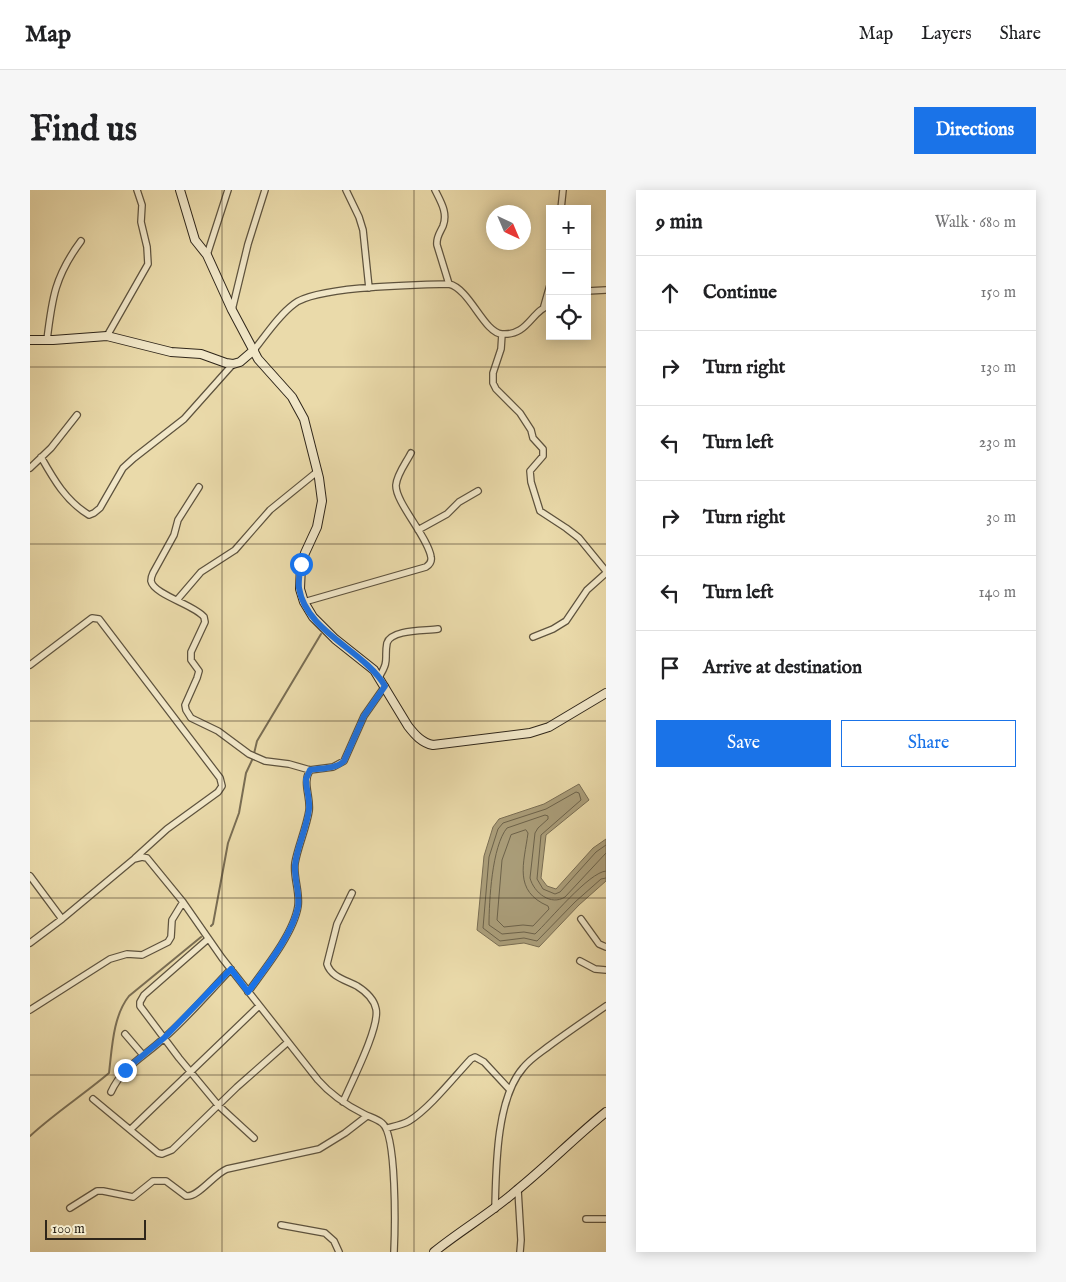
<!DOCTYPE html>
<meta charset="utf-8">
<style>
:root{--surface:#fff;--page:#f6f6f6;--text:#202124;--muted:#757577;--line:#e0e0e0;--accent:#1a73e8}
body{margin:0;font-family:"IM FELL English",serif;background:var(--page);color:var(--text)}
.controls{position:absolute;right:15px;top:15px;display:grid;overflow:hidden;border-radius:0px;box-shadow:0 2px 12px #0003}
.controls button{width:45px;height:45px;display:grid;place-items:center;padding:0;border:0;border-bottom:1px solid var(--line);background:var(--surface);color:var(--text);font:25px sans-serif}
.compass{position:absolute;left:456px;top:15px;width:45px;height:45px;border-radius:50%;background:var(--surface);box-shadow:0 2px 12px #0003;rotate:136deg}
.scale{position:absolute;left:15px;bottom:12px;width:101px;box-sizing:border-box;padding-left:5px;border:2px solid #2f261a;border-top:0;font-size:14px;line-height:18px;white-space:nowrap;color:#2f261a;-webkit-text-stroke:4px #f1e7c8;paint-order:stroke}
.stop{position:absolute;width:15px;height:15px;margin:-11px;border:4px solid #1a73e8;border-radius:50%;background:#fff}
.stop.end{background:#1a73e8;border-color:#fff;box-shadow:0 1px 5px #0008}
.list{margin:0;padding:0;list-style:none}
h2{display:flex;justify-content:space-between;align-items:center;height:65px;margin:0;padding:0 20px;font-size:21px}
h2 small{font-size:16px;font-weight:400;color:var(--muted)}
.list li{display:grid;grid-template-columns:32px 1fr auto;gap:15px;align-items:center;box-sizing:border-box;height:75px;padding:0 20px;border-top:1px solid var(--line)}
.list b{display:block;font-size:19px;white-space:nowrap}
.list em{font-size:16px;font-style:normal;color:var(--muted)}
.actions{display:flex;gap:10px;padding:15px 20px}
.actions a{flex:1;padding:11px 0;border:1px solid var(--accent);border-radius:0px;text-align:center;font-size:18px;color:var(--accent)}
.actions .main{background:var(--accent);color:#fff}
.icon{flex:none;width:28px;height:28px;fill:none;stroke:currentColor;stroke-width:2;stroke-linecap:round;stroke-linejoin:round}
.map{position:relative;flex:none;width:576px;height:1062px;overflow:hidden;border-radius:0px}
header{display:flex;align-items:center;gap:30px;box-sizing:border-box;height:70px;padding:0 25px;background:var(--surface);border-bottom:1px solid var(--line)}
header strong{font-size:24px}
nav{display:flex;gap:28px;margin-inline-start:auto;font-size:18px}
.intro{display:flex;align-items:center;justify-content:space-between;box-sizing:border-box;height:120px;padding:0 30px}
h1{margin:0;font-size:35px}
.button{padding:12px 22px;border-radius:0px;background:var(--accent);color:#fff;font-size:18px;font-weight:700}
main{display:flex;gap:30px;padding:0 30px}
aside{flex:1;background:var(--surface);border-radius:0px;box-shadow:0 2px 12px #0003}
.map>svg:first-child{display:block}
.water{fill:#aa9d79;stroke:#796d53}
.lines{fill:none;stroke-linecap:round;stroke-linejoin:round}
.shore{stroke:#6c624a;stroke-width:1}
.stream{stroke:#796d53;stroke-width:2}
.street-casing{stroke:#5e533e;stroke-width:8}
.secondary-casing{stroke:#2f261a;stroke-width:10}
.street{stroke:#f1e7c8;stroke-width:5.5}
.secondary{stroke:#f1e7c8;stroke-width:8}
.route{stroke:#1a73e8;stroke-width:6}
.grid{fill:none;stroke:#2f261a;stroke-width:1;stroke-opacity:0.55}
</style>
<header>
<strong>Map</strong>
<nav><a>Map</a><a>Layers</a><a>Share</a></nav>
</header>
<div class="intro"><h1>Find us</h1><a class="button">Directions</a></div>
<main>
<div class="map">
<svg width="576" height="1062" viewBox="0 0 576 1062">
<rect width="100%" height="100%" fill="#eadaaa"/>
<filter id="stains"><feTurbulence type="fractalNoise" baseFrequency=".004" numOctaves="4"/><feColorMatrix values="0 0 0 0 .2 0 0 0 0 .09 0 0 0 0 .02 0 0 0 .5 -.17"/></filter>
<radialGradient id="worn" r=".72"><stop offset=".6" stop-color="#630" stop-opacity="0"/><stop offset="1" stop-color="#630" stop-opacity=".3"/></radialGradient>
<!-- water -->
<path class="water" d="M 549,594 L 559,610 L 516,645 L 511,688 L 517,696 L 526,699 L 563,658 L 576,649 L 576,691 L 549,715 L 509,757 L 494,753 L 469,756 L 447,740 L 454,666 L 463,637 L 469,629 L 514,614 Z"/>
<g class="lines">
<!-- shore -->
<path class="shore" d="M 496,640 L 498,643 C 494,673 483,701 518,716 L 519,719 L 503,736 L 493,735 L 474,737 L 467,730 L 472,670 L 481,645 Z
M 576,655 L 566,662 L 530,702 L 525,704 L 513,699 L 507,689 L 511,645 L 551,610 L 549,603 L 546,602 L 516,619 L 473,633 L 468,639 L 459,667 L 453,738 L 470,751 L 494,748 L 507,751 L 545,712 L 571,689 L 576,688
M 576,663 L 535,707 C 521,716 504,703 500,688 L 505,643 L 508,638 L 518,629 L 518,626 L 515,625 L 477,638 C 462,656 459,711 459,735 L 472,744 L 494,742 L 505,744 C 519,731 559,682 576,681"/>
<!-- stream -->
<path class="stream" d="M 181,736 L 183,734 L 198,653 L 209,623 L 216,583 L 223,568 L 227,551 L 291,444
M 0,946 C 25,923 53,905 79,883 C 82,858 83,826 99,806 L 171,747"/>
<defs>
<path id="street" d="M 316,0 L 329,27 L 333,40 L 339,98
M 405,0 C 411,12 418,23 413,36 C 410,43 406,47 407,55 L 419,94
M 531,19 L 533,0
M 177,65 L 198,0
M 557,101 L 576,100
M 514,116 L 520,95
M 202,120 L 218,54 L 235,0
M 472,144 L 471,159 L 463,183 L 463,193 L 466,199 L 490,223 L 501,240 L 503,248 L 513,259 L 513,266 L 500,281 L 501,292 L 510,321 L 536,338 L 549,348 L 576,381
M 77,146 L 118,74 L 117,57 L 111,32 L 112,15 L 107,0
M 17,150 C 22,108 25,86 51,51
M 224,160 C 236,145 248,126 264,114 C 287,96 387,95 419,94 C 440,99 454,143 472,144 C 498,146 501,121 520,115
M 11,267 C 24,290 36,311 59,325 L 64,323 L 70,318 L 93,278 L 104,268 L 154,229 L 203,174
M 0,278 L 21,258 L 47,225
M 169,297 L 148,330 L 144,345 L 123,383 C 122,385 121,389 121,391 C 124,405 165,415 174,427 L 175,432 L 161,462 L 161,470 L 169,481 L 167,488 L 155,515 L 156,520 L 161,528 L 188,541 L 219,564 L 235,571 L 259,574 L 280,580 L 303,577 L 314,571 L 334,526 L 355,496
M 388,340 L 417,324 L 429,312 L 448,301
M 147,410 L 171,382 L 205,360 L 240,320 L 288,281
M 274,412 L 396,377 C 399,375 402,372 401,367 C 398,347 365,312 366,295 C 367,284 376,273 381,263
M 503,447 L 523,439 L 536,431 L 557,400 L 576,383
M 0,475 L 58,431 L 62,428 L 69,429 L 190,588 L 192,596 L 188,602 L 137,639 L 105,668
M 349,487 C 360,470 354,469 357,453 C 361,439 396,441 408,439
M 0,686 L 32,729
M 551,729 L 569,754 L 576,757
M 178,749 L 114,805 L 110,812 L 110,816 L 149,868 L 188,915 L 224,948
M 0,753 L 32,729 L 104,669 L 112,667 L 117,668 L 153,712 L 192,768 L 288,890 C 301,905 316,915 334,924 C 340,927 347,929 352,933 C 367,944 365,1040 364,1062
M 550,771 L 565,779 L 576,780
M 218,802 C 234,780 264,743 268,716 C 270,701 263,687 265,673 C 268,656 276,639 279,621 C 281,607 272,593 280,580
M 0,820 L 80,769 L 97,764 L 112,765 L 138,752 L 141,747 L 142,730 L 153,712
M 95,844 L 113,865
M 81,902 C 93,876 114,867 134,848 C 158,827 179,802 201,779
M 63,909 L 128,963 L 132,964 L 142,960 L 207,897 L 258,852
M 313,912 C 321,893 350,837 346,819 C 344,809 335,801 327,796 C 316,790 301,787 297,774 L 307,734 L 322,703
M 357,938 C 365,936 372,935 379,931 C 399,919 425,886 441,869 L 445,867 L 454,872 L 479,899
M 101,939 L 229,816
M 488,1000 L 491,1050 L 490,1062
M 40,1018 L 67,1001 L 73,1001 L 103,1007 L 123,991 L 136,991 L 156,1006 C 168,1008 184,984 197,979 L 289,959 L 315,943 L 337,926
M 465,1019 C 466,979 466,909 493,878 C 500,869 510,863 519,856 C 538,842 557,829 576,816
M 556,1029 L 576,1029
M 251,1035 L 295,1043 L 304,1051 L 309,1062"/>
<path id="secondary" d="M 150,0 L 165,50 L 177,65 L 202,120 L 228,169 L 262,207 L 274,229 L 289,288 L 292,311 L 287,337 L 275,363 L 271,375 L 270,399 L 274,412 L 283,427 L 305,449 L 344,480 L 378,536 C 385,545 392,553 403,555 L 500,543 L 519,537 L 576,503
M 0,150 L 23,150 L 77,146 L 141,162 L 171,164 L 196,173 L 203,174 L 210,172 L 224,160
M 404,1062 C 431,1040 461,1023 487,1000 C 518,975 545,947 576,922"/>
</defs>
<!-- street casing -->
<use href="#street" class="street-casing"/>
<!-- secondary casing -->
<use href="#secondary" class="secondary-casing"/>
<!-- street -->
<use href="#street" class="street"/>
<!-- secondary -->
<use href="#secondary" class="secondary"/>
</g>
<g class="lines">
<!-- route -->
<path class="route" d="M 95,880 L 134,848 L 201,779 L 218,802 C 234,780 263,744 268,717 C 270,702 264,689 265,675 C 267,656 277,638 279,619 C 280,609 276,599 276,589 L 280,580 C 291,578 306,579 314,571 L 334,526 L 355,496 C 334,460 276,442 269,398 C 268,390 270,382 271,374"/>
</g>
<!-- grid -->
<path class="grid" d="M 192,0 L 192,1062M 384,0 L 384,1062M 0,177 L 576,177M 0,354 L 576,354M 0,531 L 576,531M 0,708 L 576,708M 0,885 L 576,885"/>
<rect width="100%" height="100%" filter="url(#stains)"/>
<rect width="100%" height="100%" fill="url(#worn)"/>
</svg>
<div class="controls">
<button>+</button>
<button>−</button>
<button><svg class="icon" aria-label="locate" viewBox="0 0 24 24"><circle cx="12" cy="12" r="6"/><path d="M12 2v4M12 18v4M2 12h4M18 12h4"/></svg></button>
</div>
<svg class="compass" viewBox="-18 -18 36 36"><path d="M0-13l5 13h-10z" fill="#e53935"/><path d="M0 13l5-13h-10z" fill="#757577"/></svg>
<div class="scale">100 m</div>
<div class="stop" style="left:271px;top:374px"></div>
<div class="stop end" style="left:95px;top:880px"></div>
</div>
<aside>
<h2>9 min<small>Walk · 680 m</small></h2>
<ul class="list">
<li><svg class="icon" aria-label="ahead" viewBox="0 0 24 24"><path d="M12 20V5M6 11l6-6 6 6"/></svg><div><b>Continue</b></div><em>150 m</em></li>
<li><svg class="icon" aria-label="right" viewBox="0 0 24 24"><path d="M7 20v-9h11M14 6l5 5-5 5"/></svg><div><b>Turn right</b></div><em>130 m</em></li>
<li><svg class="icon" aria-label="left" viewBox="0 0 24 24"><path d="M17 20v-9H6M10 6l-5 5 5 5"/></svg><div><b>Turn left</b></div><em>230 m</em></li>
<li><svg class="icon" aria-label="right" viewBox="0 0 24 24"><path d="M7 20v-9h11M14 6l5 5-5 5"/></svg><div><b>Turn right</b></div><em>30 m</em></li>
<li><svg class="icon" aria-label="left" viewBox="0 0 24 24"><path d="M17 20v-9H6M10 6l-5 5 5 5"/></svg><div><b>Turn left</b></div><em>140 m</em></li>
<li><svg class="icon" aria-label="arrive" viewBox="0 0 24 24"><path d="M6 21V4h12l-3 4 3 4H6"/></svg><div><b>Arrive at destination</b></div></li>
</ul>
<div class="actions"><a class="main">Save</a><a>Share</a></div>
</aside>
</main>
